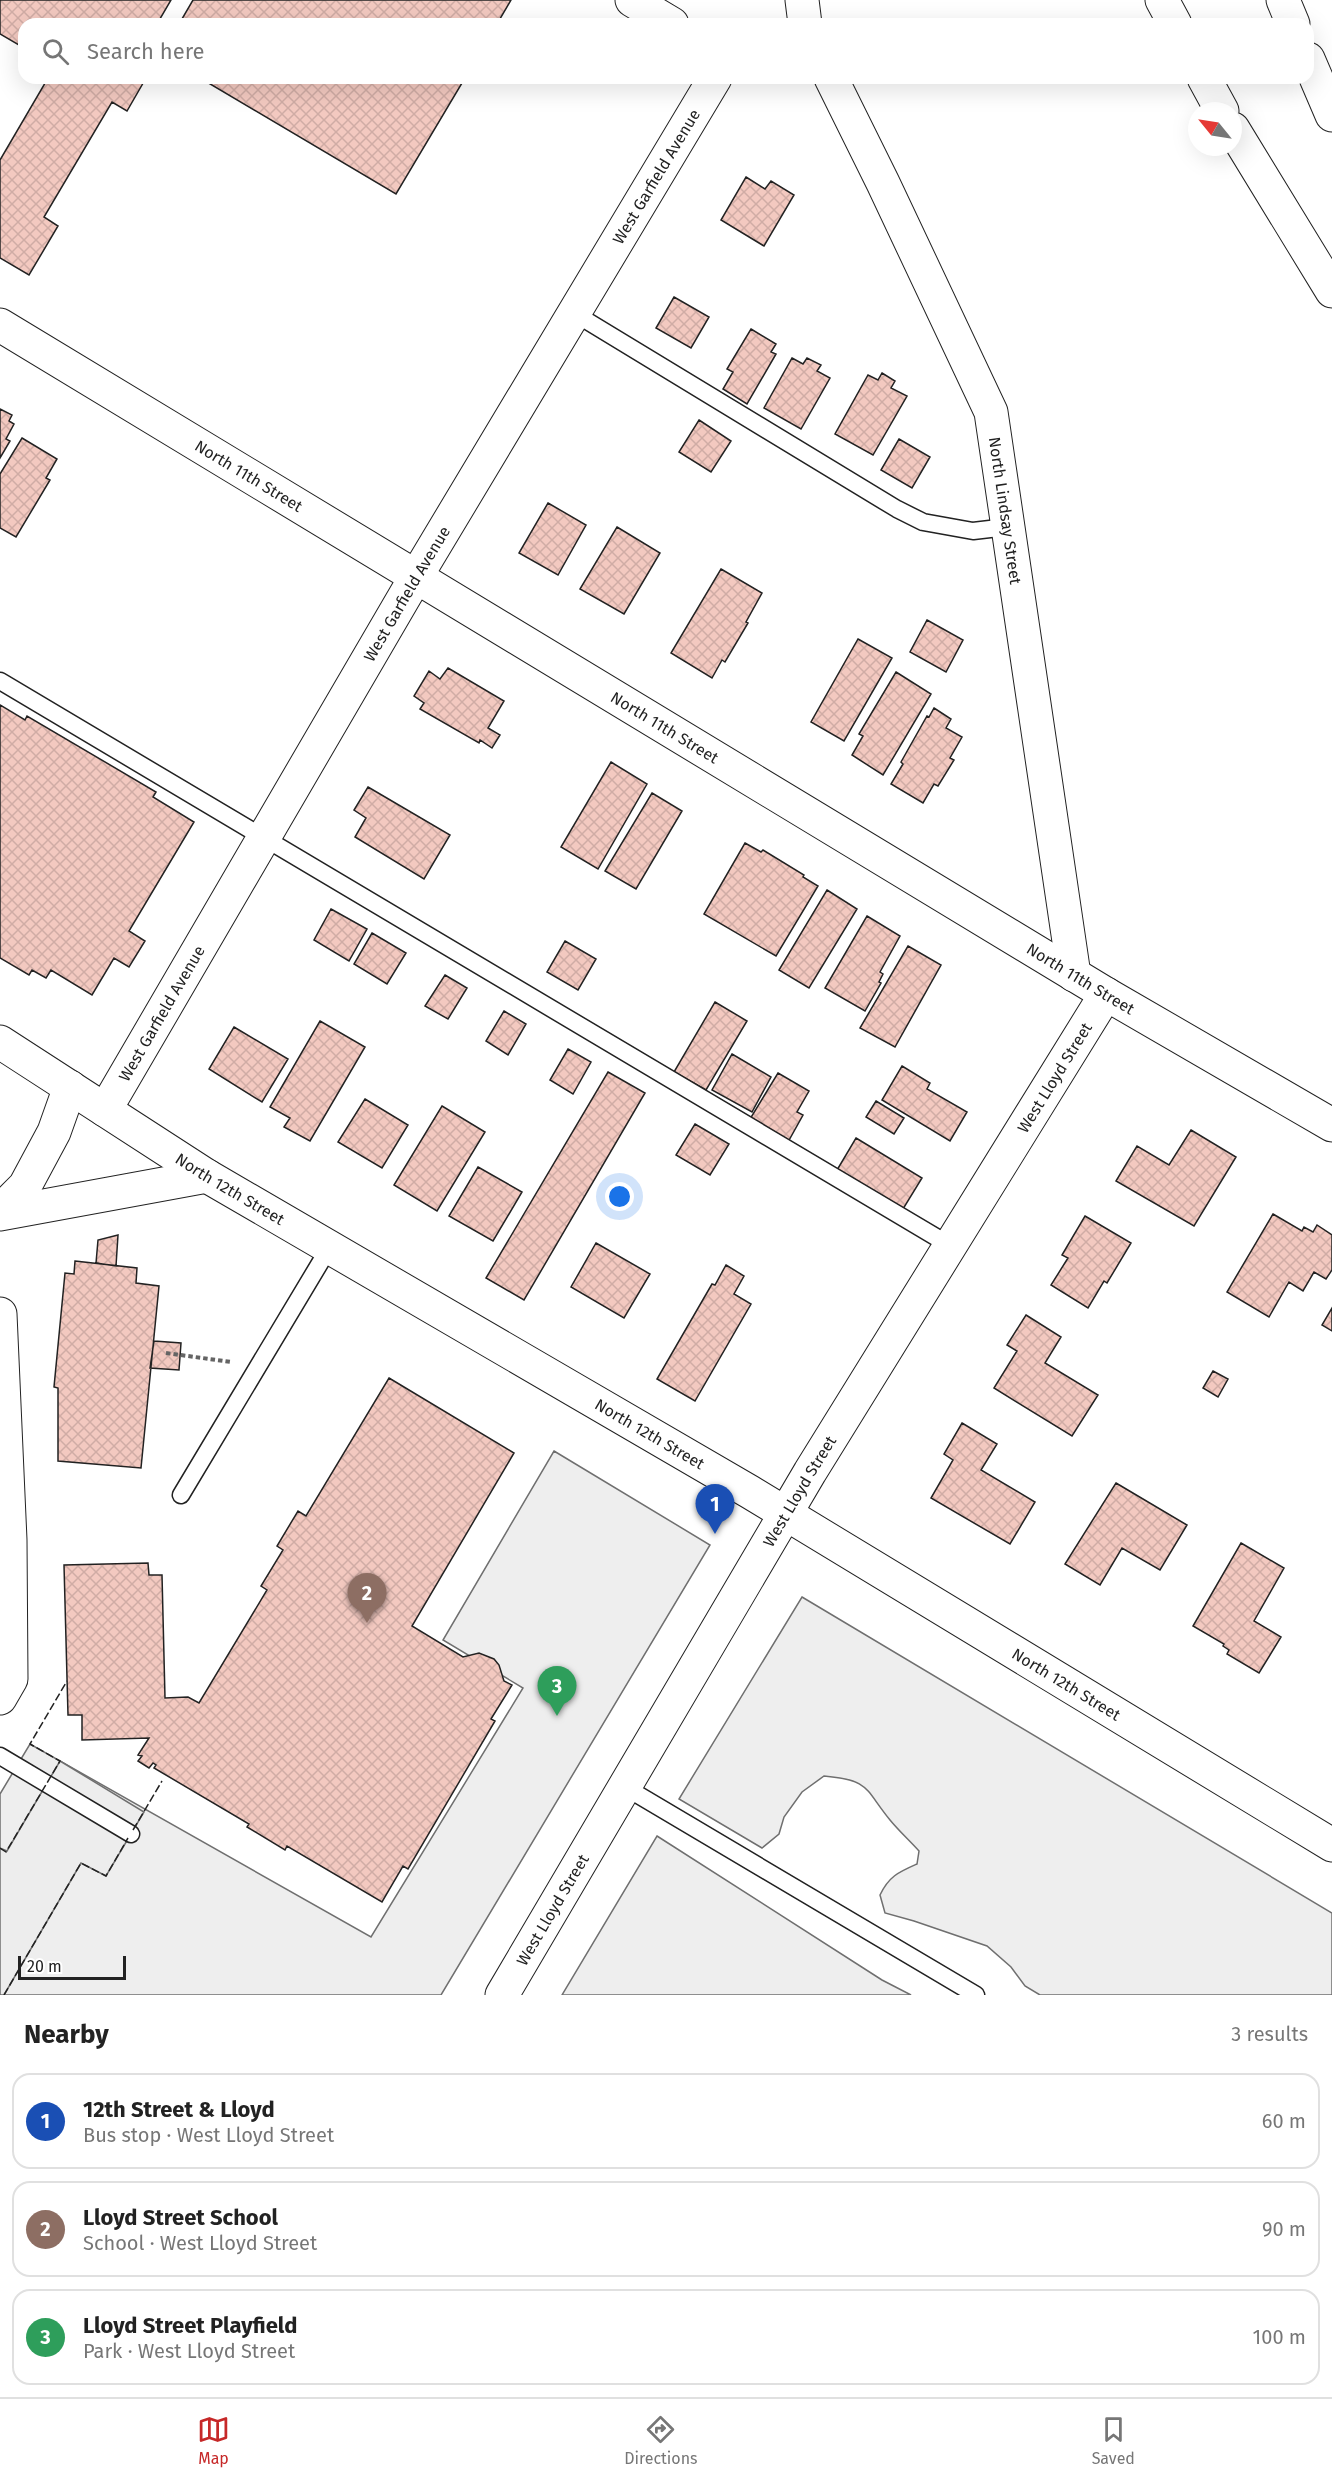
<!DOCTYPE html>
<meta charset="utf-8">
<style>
:root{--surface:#fff;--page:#f2f2f2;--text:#222;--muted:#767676;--line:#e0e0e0;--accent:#c62828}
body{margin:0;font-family:"Fira Sans",sans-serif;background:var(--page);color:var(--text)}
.compass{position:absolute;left:1188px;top:102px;width:54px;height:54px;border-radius:50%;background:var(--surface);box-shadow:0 6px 24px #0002;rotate:300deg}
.scale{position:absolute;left:18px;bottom:15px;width:108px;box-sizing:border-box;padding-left:6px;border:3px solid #222;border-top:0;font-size:16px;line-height:21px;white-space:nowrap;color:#222;-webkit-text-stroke:4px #fff;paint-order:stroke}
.you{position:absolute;left:620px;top:1197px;width:21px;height:21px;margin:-15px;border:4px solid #fff;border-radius:50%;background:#1a73e8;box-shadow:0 0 0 9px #1a73e833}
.badge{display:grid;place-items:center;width:39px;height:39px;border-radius:50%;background:var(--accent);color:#fff;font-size:20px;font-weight:700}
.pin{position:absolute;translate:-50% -50px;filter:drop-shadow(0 2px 3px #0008)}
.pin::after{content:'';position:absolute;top:32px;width:21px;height:18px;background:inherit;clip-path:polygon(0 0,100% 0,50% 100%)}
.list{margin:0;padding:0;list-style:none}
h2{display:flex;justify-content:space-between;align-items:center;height:78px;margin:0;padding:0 24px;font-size:26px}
h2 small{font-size:20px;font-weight:400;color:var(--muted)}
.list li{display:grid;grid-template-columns:39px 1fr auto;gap:18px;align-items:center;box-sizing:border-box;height:96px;margin:0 12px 12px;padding:0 12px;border:2px solid var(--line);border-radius:18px}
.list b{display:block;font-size:22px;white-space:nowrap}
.list p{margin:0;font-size:20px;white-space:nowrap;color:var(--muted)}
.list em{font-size:20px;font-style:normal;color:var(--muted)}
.icon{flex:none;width:33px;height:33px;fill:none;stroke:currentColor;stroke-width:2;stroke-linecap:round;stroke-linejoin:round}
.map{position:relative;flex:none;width:1332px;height:1995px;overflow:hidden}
.search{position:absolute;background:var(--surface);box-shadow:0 6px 24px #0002;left:18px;right:18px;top:18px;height:66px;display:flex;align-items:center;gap:15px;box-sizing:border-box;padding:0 21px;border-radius:18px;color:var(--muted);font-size:22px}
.sheet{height:402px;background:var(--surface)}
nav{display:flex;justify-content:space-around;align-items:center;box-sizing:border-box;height:84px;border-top:2px solid var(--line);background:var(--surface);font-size:16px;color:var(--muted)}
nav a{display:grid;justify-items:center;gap:3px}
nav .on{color:var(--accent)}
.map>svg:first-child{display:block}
.green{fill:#eee;stroke:#6f6f6f;stroke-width:1.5}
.parking{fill:#ededed;stroke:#6f6f6f;stroke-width:1.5}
.building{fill:url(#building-cross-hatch);stroke:#222;stroke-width:1.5}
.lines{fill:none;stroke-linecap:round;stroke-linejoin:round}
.lane-casing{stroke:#222;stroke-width:19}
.street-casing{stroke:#222;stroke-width:35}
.secondary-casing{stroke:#222;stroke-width:35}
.highway-casing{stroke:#222;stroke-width:35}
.path{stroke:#646464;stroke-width:4;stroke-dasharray:4.5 3;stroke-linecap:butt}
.lane{stroke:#fff;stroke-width:16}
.street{stroke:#fff;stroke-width:33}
.secondary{stroke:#fff;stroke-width:33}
.highway{stroke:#fff;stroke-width:33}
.fence{stroke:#222;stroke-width:1.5;stroke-dasharray:8 3;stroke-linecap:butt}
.labels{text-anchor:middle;stroke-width:4.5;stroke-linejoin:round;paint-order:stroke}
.street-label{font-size:16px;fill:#222;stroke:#fff}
</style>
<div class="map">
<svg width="1332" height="1995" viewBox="0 0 1332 1995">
<defs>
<pattern id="building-cross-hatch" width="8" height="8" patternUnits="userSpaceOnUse" patternTransform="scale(1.5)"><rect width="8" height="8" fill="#f3c9c0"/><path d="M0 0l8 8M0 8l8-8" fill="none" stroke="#d0aca5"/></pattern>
</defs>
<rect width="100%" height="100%" fill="#fff"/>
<!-- green -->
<path class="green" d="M 554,1451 L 710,1545 L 441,1995 L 0,1995 L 0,1794 L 30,1744 L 371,1937 L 523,1688 L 443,1640 Z
M 802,1597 L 1332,1913 L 1332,1995 L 1040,1995 L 1025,1986 L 1011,1967 L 987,1946 L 914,1921 L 885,1913 L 880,1895 C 889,1876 899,1872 917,1864 L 919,1851 C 909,1840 899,1831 890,1820 C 864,1788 870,1780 824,1776 L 802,1792 L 784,1817 L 779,1834 L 762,1848 L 679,1799 Z
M 657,1836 L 882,1980 L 911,1995 L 562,1995 Z"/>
<!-- parking -->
<path class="parking" d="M 60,1761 L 144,1812 L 106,1876 L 81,1863 L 4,1995 L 0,1995 L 0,1848 L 7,1851 Z"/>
<!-- building -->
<path class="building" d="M 0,0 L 171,0 L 157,24 L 24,24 L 24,48 L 0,34 Z
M 193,0 L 511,0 L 497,24 L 179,24 Z
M 48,78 L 146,78 L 127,111 L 112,102 L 44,217 L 58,226 L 29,275 L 0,258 L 0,160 Z
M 200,78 L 465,78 L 396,194 Z
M 746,177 L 765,189 L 771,181 L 794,195 L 764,246 L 721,220 Z
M 674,297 L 709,317 L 691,348 L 656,328 Z
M 751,329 L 776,344 L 771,352 L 776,354 L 747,404 L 723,389 L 733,372 L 727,369 Z
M 792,358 L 803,364 L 807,358 L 821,365 L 817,371 L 830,378 L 801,429 L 764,408 Z
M 882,373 L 895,381 L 891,388 L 907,396 L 873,455 L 835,434 L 868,375 L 878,380 Z
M 0,409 L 12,415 L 9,421 L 14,424 L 6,439 L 10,441 L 0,458 Z
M 699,420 L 731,441 L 711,472 L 679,452 Z
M 22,438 L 57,459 L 46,478 L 50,480 L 16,537 L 0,528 L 0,474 Z
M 899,439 L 930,457 L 912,488 L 881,470 Z
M 548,503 L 586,525 L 558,575 L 519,553 Z
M 617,527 L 660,553 L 624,614 L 580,589 Z
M 721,569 L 762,593 L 746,622 L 748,623 L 725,662 L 722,660 L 712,678 L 671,653 Z
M 927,620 L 963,640 L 946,672 L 910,652 Z
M 858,639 L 892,658 L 844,741 L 811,722 Z
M 448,668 L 504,701 L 488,728 L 500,735 L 492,748 L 480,740 L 479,743 L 420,709 L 424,703 L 414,696 L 429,671 L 440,679 Z
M 896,672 L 931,694 L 883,775 L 852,755 L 863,736 L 859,734 Z
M 0,705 L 25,720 L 27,716 L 156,792 L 153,797 L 194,822 L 129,931 L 145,941 L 129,967 L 114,958 L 92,995 L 51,970 L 46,978 L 32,970 L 29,975 L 0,958 Z
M 934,708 L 951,719 L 946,728 L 962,737 L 950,758 L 954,760 L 938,786 L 934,784 L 923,803 L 891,784 L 903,764 L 901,762 L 927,716 L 929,717 Z
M 611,762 L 647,784 L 598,869 L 561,847 Z
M 368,787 L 450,835 L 424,879 L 355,837 L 366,818 L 354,810 Z
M 652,793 L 682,811 L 636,889 L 605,871 Z
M 745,843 L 761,852 L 763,850 L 804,875 L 803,877 L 818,886 L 776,956 L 704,914 Z
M 827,890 L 857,909 L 809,988 L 779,970 Z
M 331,909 L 367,929 L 349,961 L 314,940 Z
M 867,916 L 900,936 L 880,972 L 883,974 L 879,982 L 881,983 L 865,1011 L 825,988 Z
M 372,933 L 406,953 L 387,984 L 354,964 Z
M 565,941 L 596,959 L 578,990 L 547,972 Z
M 908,946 L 941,965 L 895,1047 L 860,1028 Z
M 445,975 L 467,988 L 448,1019 L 425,1006 Z
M 715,1002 L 747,1021 L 706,1090 L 674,1072 Z
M 504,1011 L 526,1024 L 508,1055 L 486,1041 Z
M 320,1021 L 365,1047 L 310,1141 L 284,1127 L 290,1118 L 270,1107 Z
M 234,1027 L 288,1059 L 262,1102 L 209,1069 Z
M 568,1049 L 591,1062 L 573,1094 L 550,1080 Z
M 732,1054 L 771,1077 L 752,1112 L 712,1090 Z
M 902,1066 L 930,1083 L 927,1089 L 967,1112 L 950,1141 L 882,1100 Z
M 608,1072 L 645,1093 L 524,1300 L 486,1278 Z
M 778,1073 L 809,1091 L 797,1112 L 803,1115 L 788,1142 L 750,1119 Z
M 365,1099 L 408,1125 L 382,1168 L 338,1142 Z
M 876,1101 L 904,1118 L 894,1134 L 866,1117 Z
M 442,1106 L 485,1132 L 437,1211 L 394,1185 Z
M 695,1124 L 729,1144 L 710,1175 L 676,1155 Z
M 1191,1130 L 1236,1157 L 1194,1226 L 1116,1181 L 1137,1146 L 1169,1165 Z
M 856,1138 L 922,1178 L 903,1209 L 837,1170 Z
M 478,1167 L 522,1192 L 493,1241 L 449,1216 Z
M 1273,1214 L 1302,1231 L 1304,1227 L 1313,1232 L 1317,1225 L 1332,1235 L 1332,1270 L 1326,1279 L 1314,1272 L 1303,1291 L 1289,1282 L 1269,1317 L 1227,1292 Z
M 1085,1216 L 1131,1243 L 1107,1283 L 1104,1281 L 1088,1308 L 1051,1285 L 1068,1258 L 1062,1255 Z
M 118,1235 L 116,1266 L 96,1263 L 98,1240 Z
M 596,1243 L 650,1274 L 624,1318 L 571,1287 Z
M 75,1261 L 137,1268 L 136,1283 L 159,1286 L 141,1468 L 58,1461 L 58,1388 L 54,1387 L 65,1273 L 74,1274 Z
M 726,1265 L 744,1276 L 734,1294 L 751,1304 L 695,1401 L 657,1379 L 712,1284 L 715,1285 Z
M 1332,1308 L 1332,1331 L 1322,1325 Z
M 1026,1315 L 1061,1337 L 1045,1363 L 1098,1395 L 1072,1436 L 994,1388 L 1017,1351 L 1007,1345 Z
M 154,1341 L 181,1343 L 179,1370 L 150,1368 Z
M 1213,1371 L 1228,1379 L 1218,1397 L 1203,1388 Z
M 389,1378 L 514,1453 L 412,1626 L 463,1657 L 479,1653 L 494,1659 L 499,1665 L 504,1681 L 512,1685 L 491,1719 L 495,1721 L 408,1869 L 403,1866 L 382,1902 L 287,1846 L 285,1850 L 247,1827 L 249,1824 L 154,1768 L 156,1765 L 153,1763 L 149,1768 L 138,1761 L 142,1756 L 138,1755 L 149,1738 L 82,1740 L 82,1715 L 68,1715 L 64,1565 L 148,1563 L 149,1575 L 162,1575 L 165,1698 L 188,1697 L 199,1703 L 267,1590 L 261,1586 L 283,1550 L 277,1546 L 298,1511 L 306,1516 Z
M 962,1423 L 997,1444 L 981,1470 L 1035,1502 L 1010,1544 L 931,1498 L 953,1460 L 944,1454 Z
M 1116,1483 L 1187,1525 L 1160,1570 L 1122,1548 L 1100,1585 L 1065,1564 Z
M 1241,1543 L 1284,1568 L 1254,1621 L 1281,1637 L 1259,1673 L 1227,1654 L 1229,1650 L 1223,1646 L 1224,1644 L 1193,1626 Z"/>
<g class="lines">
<defs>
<path id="lane" d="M 574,313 L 897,509 L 923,522 L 973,531 L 1007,527
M 0,681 L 951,1246
M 181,1495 L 329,1248
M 0,1756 L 131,1834
M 625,1787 L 976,1995"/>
<g id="street">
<path d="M 632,0 L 672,24"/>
<path d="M 802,0 L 805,24"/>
<path id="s1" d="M 831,78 L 883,183 L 991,412 L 1074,975"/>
<path id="s2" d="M 0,325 L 1106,994 L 1332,1125"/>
<path id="s3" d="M 105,1110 L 417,575 L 715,78"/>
<path d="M 0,1314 L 10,1540 L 11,1679 L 0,1698"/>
<path id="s4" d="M 502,1995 L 810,1472 L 1106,994"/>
</g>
<g id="secondary">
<path id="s5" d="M 0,1042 L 207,1176 L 750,1492 L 1332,1845"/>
<path d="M 0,1211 L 25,1186 L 54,1132 L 70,1087"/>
<path d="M 0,1214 L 207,1176"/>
</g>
<path id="highway" d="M 1162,0 L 1175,24
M 1283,0 L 1293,24
M 1308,59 L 1332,115
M 1204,78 L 1222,111
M 1233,129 L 1332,291"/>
</defs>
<!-- lane casing -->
<use href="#lane" class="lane-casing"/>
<!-- street casing -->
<use href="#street" class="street-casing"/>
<!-- secondary casing -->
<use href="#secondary" class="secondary-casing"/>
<!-- highway casing -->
<use href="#highway" class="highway-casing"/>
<!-- path -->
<path class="path" d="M 166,1353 L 231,1362"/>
<!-- lane -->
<use href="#lane" class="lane"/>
<!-- street -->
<use href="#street" class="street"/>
<!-- secondary -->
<use href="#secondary" class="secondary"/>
<!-- highway -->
<use href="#highway" class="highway"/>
<!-- fence -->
<path class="fence" d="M 133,1830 L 162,1781
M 0,1848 L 6,1852 L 60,1761 L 30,1744 L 67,1681
M 4,1995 L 81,1863 L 106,1876 L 128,1838"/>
</g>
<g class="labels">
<!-- street labels -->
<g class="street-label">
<text dy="6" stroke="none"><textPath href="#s3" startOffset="1084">West Garfield Avenue</textPath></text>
<text dy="6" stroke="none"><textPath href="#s2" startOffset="291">North 11th Street</textPath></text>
<text dy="6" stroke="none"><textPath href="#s1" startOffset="470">North Lindsay Street</textPath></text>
<text dy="6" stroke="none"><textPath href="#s3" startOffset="598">West Garfield Avenue</textPath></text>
<text dy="6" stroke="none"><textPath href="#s2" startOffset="777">North 11th Street</textPath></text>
<text dy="6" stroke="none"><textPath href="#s2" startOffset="1263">North 11th Street</textPath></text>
<text dy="6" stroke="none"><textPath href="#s3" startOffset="112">West Garfield Avenue</textPath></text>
<text dy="6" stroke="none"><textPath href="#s4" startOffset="1071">West Lloyd Street</textPath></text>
<text dy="6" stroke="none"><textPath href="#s5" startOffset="273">North 12th Street</textPath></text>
<text dy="6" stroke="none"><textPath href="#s5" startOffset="759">North 12th Street</textPath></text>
<text dy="6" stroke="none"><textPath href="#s4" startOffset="585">West Lloyd Street</textPath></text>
<text dy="6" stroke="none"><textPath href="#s5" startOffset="1245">North 12th Street</textPath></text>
<text dy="6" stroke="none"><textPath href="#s4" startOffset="99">West Lloyd Street</textPath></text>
</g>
</g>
</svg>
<svg class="compass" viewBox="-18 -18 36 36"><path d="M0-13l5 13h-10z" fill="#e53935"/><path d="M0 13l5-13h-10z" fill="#767676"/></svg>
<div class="scale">20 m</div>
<div class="you"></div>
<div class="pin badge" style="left:715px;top:1534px;background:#1a4fb4">1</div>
<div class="pin badge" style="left:367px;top:1623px;background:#8d6e63">2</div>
<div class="pin badge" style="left:557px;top:1716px;background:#2e9e5b">3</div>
<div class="search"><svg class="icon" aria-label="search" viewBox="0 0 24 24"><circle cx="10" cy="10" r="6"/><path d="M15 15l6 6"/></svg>Search here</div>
</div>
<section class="sheet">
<h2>Nearby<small>3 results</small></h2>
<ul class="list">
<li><span class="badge" style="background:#1a4fb4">1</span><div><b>12th Street &amp; Lloyd</b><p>Bus stop · West Lloyd Street</p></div><em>60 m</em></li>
<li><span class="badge" style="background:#8d6e63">2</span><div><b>Lloyd Street School</b><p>School · West Lloyd Street</p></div><em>90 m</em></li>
<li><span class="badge" style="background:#2e9e5b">3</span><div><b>Lloyd Street Playfield</b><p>Park · West Lloyd Street</p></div><em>100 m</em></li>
</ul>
</section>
<nav>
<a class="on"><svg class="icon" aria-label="map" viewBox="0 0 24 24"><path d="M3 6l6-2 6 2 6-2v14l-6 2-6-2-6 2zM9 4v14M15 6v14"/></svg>Map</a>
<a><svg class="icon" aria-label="directions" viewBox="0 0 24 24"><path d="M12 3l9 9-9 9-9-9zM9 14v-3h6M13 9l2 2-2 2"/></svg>Directions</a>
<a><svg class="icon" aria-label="saved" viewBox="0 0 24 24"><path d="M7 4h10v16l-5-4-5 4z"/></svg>Saved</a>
</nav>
